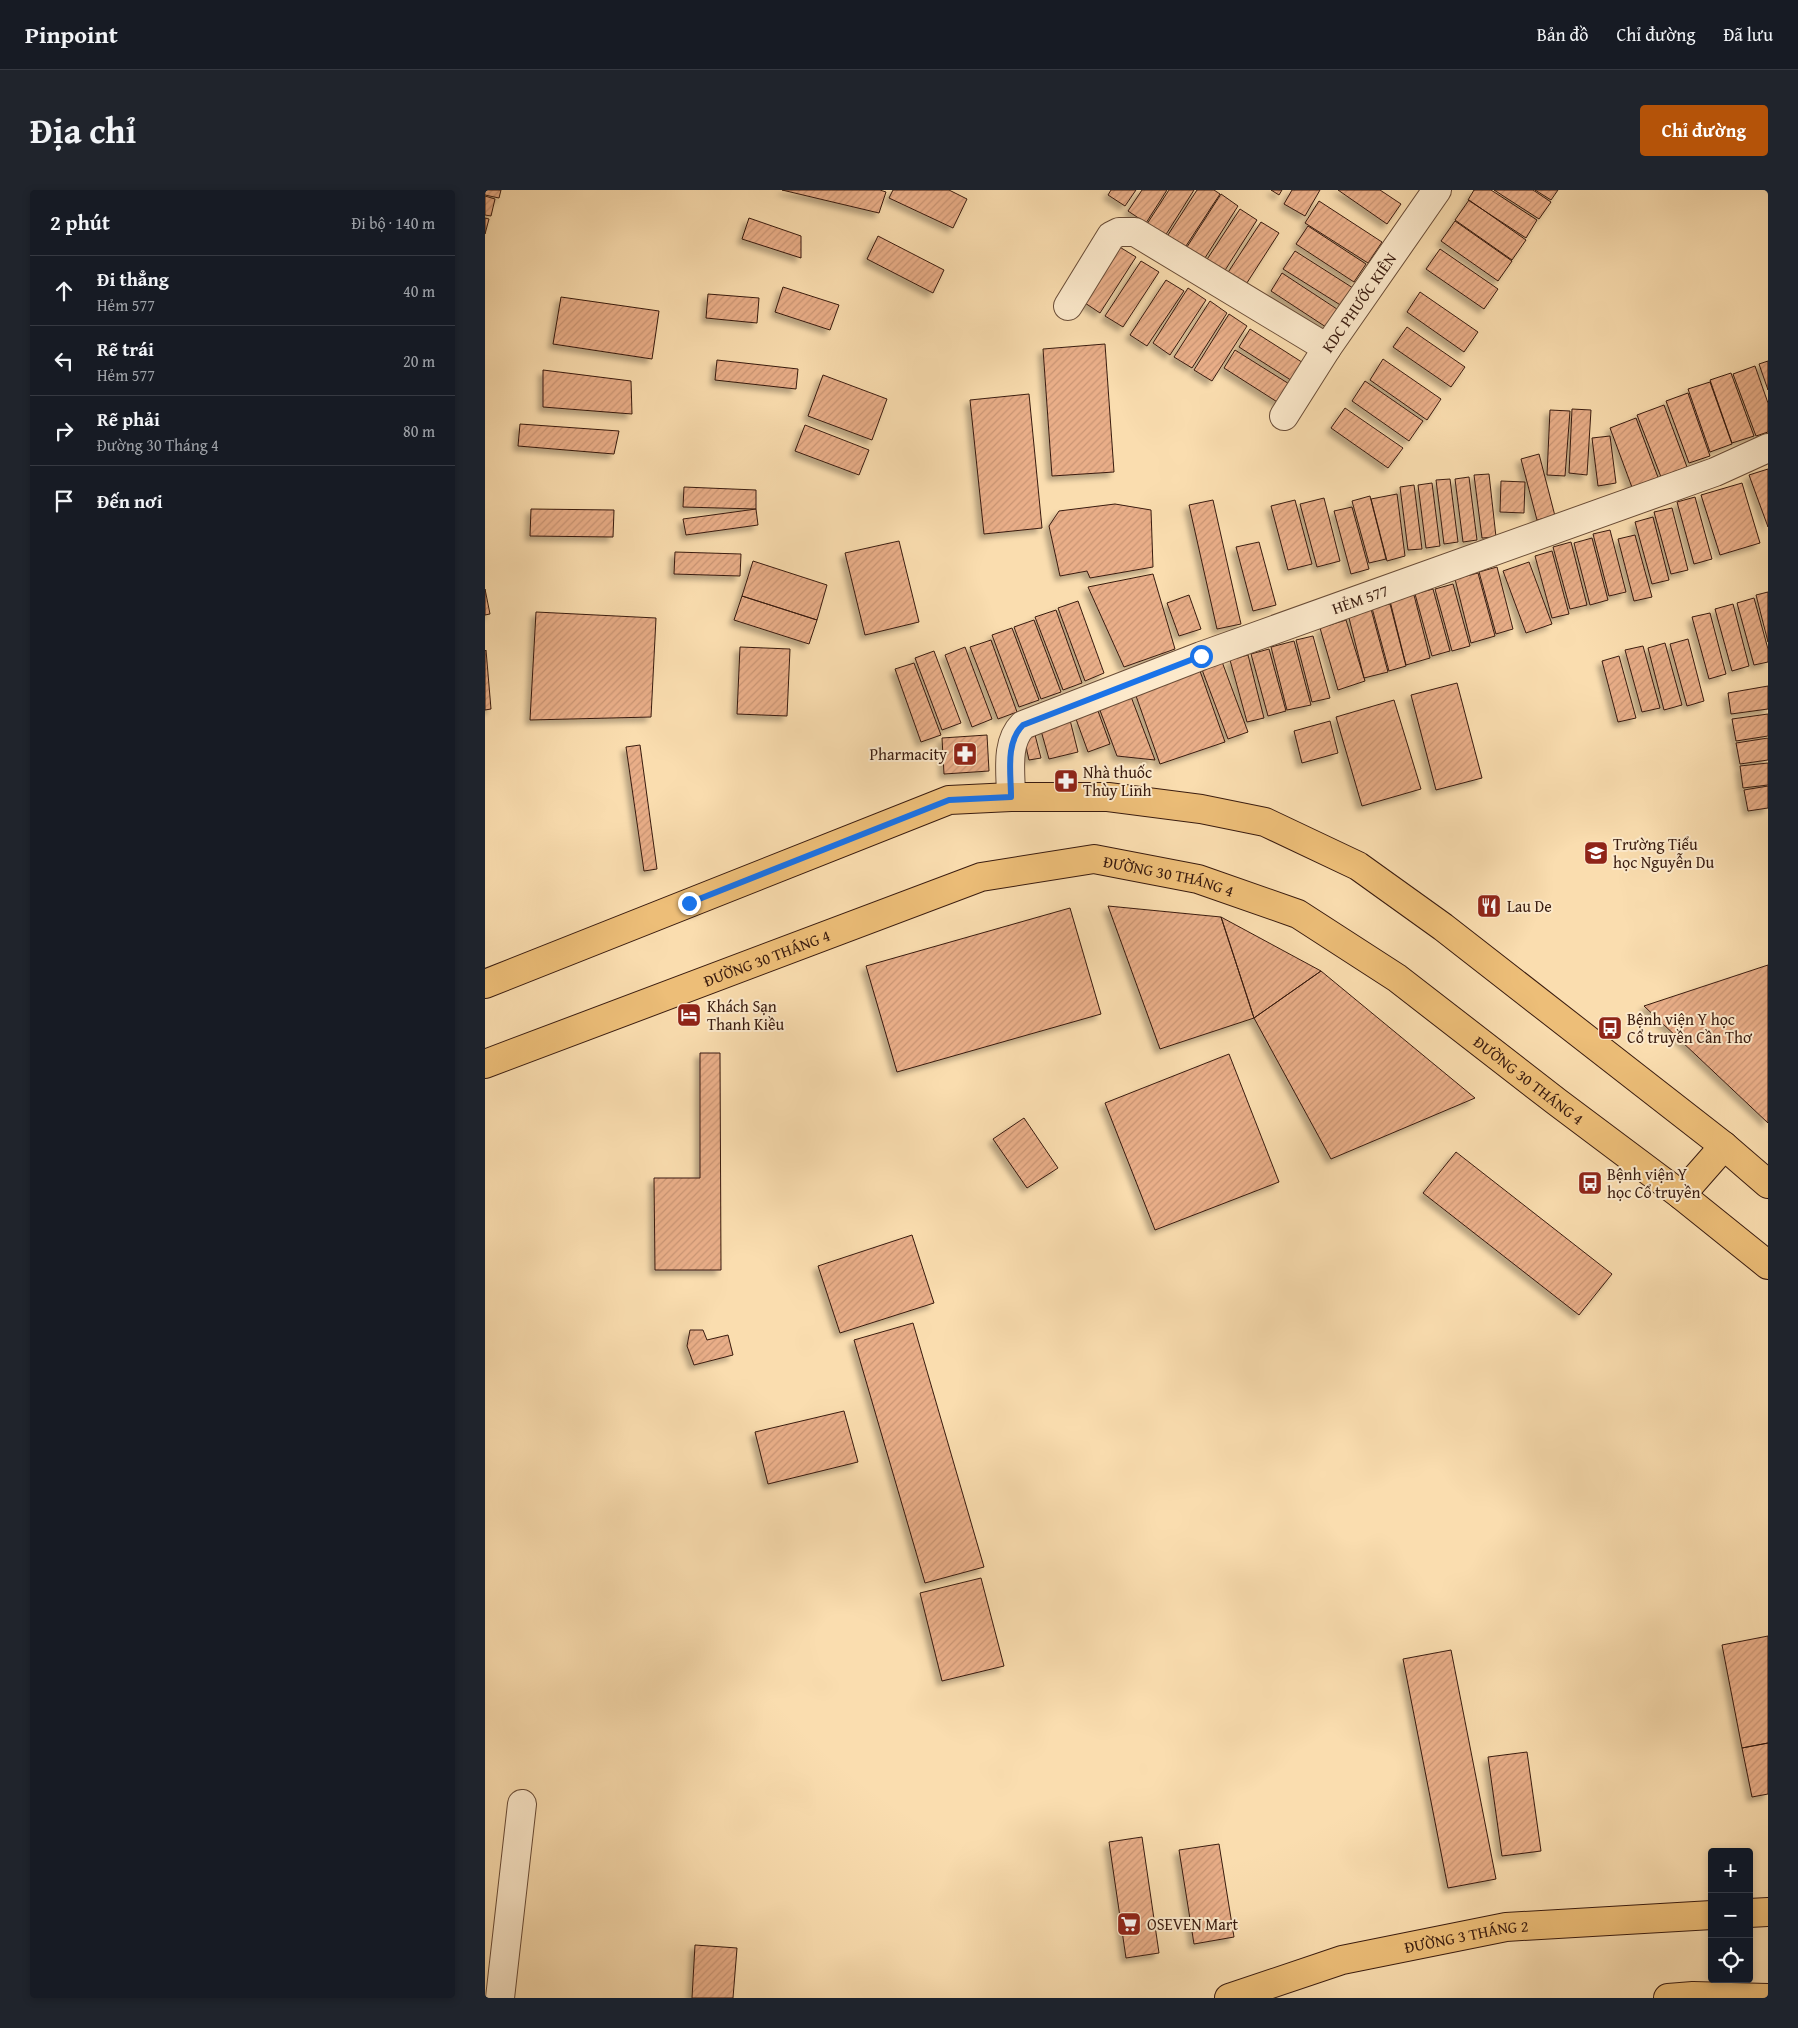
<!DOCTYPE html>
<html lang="vi">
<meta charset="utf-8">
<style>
:root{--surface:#171b24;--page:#20242c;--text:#f1f3f6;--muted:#9ea1a6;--line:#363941;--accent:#b45309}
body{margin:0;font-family:"Gentium Book Plus",serif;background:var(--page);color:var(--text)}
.controls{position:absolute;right:15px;bottom:15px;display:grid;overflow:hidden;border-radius:5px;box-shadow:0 2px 8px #0003}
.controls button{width:45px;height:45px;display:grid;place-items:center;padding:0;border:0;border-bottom:1px solid var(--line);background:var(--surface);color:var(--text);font:25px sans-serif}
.stop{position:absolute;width:15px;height:15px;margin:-11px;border:4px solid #1a73e8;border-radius:50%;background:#fff}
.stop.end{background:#1a73e8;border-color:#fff;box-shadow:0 1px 5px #0008}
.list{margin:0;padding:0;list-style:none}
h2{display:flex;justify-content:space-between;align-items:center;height:65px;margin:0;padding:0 20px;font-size:21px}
h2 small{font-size:16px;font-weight:400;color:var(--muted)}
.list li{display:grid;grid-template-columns:32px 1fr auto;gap:15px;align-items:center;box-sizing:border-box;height:70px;padding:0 20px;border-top:1px solid var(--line)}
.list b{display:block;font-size:19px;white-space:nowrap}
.list p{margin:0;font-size:16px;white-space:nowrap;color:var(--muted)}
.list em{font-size:16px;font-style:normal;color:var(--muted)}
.icon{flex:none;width:28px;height:28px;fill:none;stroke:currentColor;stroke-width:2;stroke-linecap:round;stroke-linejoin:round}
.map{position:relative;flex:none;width:1283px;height:1808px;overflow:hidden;border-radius:5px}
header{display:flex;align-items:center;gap:30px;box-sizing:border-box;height:70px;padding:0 25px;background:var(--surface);border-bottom:1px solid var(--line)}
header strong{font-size:24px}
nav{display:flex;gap:28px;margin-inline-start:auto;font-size:18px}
.intro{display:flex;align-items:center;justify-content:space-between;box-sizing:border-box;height:120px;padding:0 30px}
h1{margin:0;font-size:35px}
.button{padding:12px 22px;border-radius:5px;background:var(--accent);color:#fff;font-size:18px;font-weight:700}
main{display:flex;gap:30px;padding:0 30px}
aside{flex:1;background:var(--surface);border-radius:5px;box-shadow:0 2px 8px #0003}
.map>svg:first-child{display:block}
.building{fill:url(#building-hatch);stroke:#391b0f;filter:url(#shadow)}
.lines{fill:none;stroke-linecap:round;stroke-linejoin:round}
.street-casing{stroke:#694c37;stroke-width:30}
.primary-casing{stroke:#391b0f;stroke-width:30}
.highway-casing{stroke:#391b0f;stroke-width:30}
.street{stroke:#fce9cb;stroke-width:28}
.primary{stroke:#edbe78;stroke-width:28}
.highway{stroke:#edbe78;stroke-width:28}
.route{stroke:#1a73e8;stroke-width:6}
.labels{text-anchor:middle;stroke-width:4;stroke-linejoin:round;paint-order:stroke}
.street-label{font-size:16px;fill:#391b0f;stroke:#fce9cb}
.poi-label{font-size:16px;fill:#391b0f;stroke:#fce9cb;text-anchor:start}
</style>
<header>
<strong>Pinpoint</strong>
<nav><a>Bản đồ</a><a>Chỉ đường</a><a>Đã lưu</a></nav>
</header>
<div class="intro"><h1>Địa chỉ</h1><a class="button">Chỉ đường</a></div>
<main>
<aside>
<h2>2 phút<small>Đi bộ · 140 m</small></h2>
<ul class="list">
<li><svg class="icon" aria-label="ahead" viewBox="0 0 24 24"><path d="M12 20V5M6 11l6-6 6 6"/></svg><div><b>Đi thẳng</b><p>Hẻm 577</p></div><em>40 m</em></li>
<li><svg class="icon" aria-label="left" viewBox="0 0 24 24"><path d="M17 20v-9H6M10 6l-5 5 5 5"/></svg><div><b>Rẽ trái</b><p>Hẻm 577</p></div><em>20 m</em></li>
<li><svg class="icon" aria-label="right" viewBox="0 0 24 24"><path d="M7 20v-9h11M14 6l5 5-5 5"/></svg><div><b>Rẽ phải</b><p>Đường 30 Tháng 4</p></div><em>80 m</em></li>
<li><svg class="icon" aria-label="arrive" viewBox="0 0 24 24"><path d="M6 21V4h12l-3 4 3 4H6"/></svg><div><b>Đến nơi</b></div></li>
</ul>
</aside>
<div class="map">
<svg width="1283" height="1808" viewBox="0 0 1283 1808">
<defs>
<pattern id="building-hatch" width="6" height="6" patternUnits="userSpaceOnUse" patternTransform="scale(1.25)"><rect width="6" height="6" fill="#e9ae88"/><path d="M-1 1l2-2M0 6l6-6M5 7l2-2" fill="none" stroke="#c99574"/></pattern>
<filter id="shadow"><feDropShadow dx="-4.5" dy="4.5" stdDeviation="2.5" flood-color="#0004"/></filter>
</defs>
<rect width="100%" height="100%" fill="#faddaf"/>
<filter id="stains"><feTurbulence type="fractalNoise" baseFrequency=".004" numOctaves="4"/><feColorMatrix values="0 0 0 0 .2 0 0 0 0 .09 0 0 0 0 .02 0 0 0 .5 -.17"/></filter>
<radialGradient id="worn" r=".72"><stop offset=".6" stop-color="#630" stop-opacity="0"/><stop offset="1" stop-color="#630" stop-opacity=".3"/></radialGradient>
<!-- building -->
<path class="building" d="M 0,0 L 16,0 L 14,8 L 0,5 Z
M 297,0 L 395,0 L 401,2 L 394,23 Z
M 408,0 L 464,0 L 482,9 L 468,38 L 404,8 Z
M 626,0 L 651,0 L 640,16 L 623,5 Z
M 657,0 L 682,0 L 661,33 L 643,21 Z
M 684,0 L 709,0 L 680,46 L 662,34 Z
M 712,0 L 729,0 L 735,4 L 699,59 L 681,48 Z
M 786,0 L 797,0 L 794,5 Z
M 807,0 L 835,0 L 820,26 L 799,14 Z
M 853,0 L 895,0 L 916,14 L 902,34 Z
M 989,0 L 1006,0 L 1052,30 L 1041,48 L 983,10 Z
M 1009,0 L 1048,0 L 1066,12 L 1054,29 Z
M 1050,0 L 1073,0 L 1066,10 Z
M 736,4 L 753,16 L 718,71 L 700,60 Z
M 0,6 L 10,9 L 6,26 L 0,25 Z
M 984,10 L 1041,50 L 1027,70 L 970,30 Z
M 834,11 L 897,52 L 883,73 L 820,33 Z
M 755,19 L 772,30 L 737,85 L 719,74 Z
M 0,28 L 4,29 L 0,44 Z
M 264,28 L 316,46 L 316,68 L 257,49 Z
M 970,31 L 1027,71 L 1013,91 L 956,51 Z
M 776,32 L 794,43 L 758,99 L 740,87 Z
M 823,36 L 881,74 L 869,92 L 811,54 Z
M 393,46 L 459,80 L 448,103 L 382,69 Z
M 633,56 L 651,67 L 615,123 L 597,111 Z
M 955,59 L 1013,99 L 999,119 L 941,79 Z
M 810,61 L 868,98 L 857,116 L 798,79 Z
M 656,71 L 674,82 L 638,137 L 620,126 Z
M 797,83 L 855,121 L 844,139 L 786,101 Z
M 681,90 L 699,101 L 662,156 L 645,145 Z
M 298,97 L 354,115 L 345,140 L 290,122 Z
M 703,98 L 721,110 L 685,165 L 668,153 Z
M 935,102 L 993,142 L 979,162 L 922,122 Z
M 223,104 L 274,108 L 272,133 L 221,128 Z
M 76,107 L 174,121 L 167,169 L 68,154 Z
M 725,111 L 742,123 L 707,178 L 689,167 Z
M 744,124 L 762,136 L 727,191 L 709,180 Z
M 922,137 L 980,177 L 966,197 L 908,157 Z
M 765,139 L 823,176 L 812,194 L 754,157 Z
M 620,154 L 629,282 L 567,286 L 558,159 Z
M 750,160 L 809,197 L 797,215 L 739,178 Z
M 898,169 L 956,209 L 942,230 L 885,190 Z
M 232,170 L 313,179 L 311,199 L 230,190 Z
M 1283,171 L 1283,200 L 1274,174 Z
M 1270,176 L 1283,213 L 1283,242 L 1271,246 L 1248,184 Z
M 58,180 L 146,191 L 147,224 L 58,217 Z
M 1246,183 L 1269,246 L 1247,253 L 1225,190 Z
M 338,185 L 402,209 L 387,250 L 323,226 Z
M 880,191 L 938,231 L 924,251 L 867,211 Z
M 1225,192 L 1247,254 L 1225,262 L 1203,199 Z
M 1203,203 L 1225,266 L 1204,273 L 1181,211 Z
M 544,204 L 557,338 L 499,344 L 485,210 Z
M 1179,215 L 1202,277 L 1176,287 L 1152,225 Z
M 860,218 L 918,258 L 903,278 L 846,238 Z
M 1087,219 L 1106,220 L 1102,285 L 1084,283 Z
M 1065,220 L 1085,221 L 1080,286 L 1062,285 Z
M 1151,228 L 1174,290 L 1148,300 L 1125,238 Z
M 35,234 L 134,241 L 129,264 L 33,256 Z
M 320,235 L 384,260 L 374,285 L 310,261 Z
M 1125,246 L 1131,293 L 1113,296 L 1107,248 Z
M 1054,264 L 1070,326 L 1052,330 L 1036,269 Z
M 1283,279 L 1283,337 L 1264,285 Z
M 1004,284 L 1011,347 L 997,348 L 989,285 Z
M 984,287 L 992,350 L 978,352 L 970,289 Z
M 965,289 L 973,352 L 959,354 L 951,290 Z
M 1016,291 L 1040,292 L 1039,323 L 1015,322 Z
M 947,293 L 955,356 L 941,358 L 933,295 Z
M 1257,293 L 1275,353 L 1235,365 L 1216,305 Z
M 929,295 L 937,359 L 923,360 L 915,297 Z
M 199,297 L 271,300 L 271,319 L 198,317 Z
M 912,304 L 920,366 L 902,371 L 886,309 Z
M 885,306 L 901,369 L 884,373 L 867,311 Z
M 1210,307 L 1227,369 L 1209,374 L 1192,312 Z
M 839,308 L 855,371 L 832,377 L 815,314 Z
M 728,310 L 756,434 L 732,439 L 704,315 Z
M 810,310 L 827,374 L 803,380 L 786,316 Z
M 630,314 L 666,320 L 668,377 L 605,388 L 602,381 L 575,386 L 564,336 L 574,321 Z
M 867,317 L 884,379 L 866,384 L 849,321 Z
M 1187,318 L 1203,380 L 1186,384 L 1169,322 Z
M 46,319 L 129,320 L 128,347 L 45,346 Z
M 271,319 L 273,335 L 201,345 L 198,329 Z
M 1168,327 L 1184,390 L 1167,394 L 1150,332 Z
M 1125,340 L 1141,402 L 1124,406 L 1108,344 Z
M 1150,345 L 1167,407 L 1149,411 L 1133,349 Z
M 1107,348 L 1123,410 L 1105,415 L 1089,353 Z
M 414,351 L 434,432 L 380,445 L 360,363 Z
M 774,352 L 791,415 L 768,421 L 751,357 Z
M 1086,352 L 1102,415 L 1085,419 L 1068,357 Z
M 1067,361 L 1084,424 L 1067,428 L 1050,366 Z
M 190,362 L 256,364 L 255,386 L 189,384 Z
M 268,371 L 342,395 L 332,430 L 257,406 Z
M 1044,372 L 1067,434 L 1041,443 L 1018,381 Z
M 1012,377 L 1028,439 L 1011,444 L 994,382 Z
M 993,383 L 1010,446 L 986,453 L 970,389 Z
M 668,384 L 690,459 L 639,477 L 603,397 Z
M 968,394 L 985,456 L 967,461 L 950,399 Z
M 0,399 L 5,424 L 0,425 Z
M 948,399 L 965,461 L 947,466 L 930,404 Z
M 1283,402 L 1283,452 L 1271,405 Z
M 704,405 L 716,439 L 694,446 L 682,413 Z
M 929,405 L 945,468 L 921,475 L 905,411 Z
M 257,406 L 332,430 L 324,454 L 249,430 Z
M 1269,408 L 1283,459 L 1283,472 L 1269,475 L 1252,413 Z
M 593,411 L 619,483 L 600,491 L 573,418 Z
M 905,414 L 921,476 L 904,481 L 887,418 Z
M 1248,414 L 1264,476 L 1247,481 L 1230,419 Z
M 886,419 L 903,482 L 879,488 L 863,424 Z
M 571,420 L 597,493 L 578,500 L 550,427 Z
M 51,422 L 171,428 L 166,527 L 45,530 Z
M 1225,423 L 1241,484 L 1224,489 L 1207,427 Z
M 549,430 L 576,502 L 556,509 L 529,437 Z
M 861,430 L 880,491 L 853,500 L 835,438 Z
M 527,438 L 554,510 L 534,517 L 507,445 Z
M 828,446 L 845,508 L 827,512 L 811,450 Z
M 1203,449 L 1219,511 L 1202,516 L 1185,454 Z
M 506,450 L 532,522 L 513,529 L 485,457 Z
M 809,451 L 826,515 L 802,520 L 786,457 Z
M 1180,453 L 1197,515 L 1179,520 L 1163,458 Z
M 1158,456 L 1175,518 L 1157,522 L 1140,460 Z
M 255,457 L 305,459 L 302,526 L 252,524 Z
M 480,457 L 507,529 L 487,537 L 460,465 Z
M 784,459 L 801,521 L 783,526 L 766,464 Z
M 1,460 L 6,519 L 0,520 L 0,461 Z
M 449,461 L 476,533 L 457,540 L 430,468 Z
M 763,465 L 779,528 L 762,532 L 745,470 Z
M 1134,466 L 1151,528 L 1133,532 L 1117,471 Z
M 736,469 L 763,542 L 743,549 L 716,477 Z
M 429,473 L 456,545 L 436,552 L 410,479 Z
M 715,481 L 740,552 L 675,574 L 650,503 Z
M 972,493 L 997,588 L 951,600 L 926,505 Z
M 1283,496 L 1283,519 L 1246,524 L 1243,503 Z
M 645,504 L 670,570 L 632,566 L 613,515 Z
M 909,510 L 936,599 L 877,616 L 851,527 Z
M 613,521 L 625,554 L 603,562 L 591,529 Z
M 1283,524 L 1283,546 L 1251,551 L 1247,529 Z
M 585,530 L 593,562 L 564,569 L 555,537 Z
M 845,531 L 853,563 L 817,573 L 809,541 Z
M 549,541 L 556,568 L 544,570 L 539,548 Z
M 502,545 L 504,581 L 459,584 L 457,548 Z
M 1283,548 L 1283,570 L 1255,574 L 1251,553 Z
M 155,555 L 172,679 L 159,681 L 141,557 Z
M 1283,573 L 1283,595 L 1258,598 L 1255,576 Z
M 1283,596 L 1283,618 L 1263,621 L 1259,600 Z
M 623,716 L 736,727 L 769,828 L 675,859 Z
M 585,718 L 616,824 L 412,882 L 381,776 Z
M 736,727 L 836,781 L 769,828 Z
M 1283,775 L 1283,933 L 1159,816 Z
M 836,781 L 990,908 L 846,969 L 769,828 Z
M 215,863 L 235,863 L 236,1080 L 170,1080 L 169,988 L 215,988 Z
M 744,864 L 794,992 L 670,1040 L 620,913 Z
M 539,928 L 573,978 L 542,998 L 508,949 Z
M 971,962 L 1127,1084 L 1094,1125 L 938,1003 Z
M 427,1045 L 449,1113 L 355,1143 L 333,1076 Z
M 428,1133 L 499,1377 L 440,1393 L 369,1150 Z
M 205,1140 L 218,1140 L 222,1150 L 243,1145 L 248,1165 L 209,1175 L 202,1156 Z
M 359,1221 L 373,1272 L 283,1294 L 270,1242 Z
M 496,1388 L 519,1476 L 457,1491 L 435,1403 Z
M 1283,1446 L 1283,1553 L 1257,1558 L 1237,1455 Z
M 966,1460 L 1011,1689 L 963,1698 L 918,1469 Z
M 1283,1553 L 1283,1604 L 1267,1607 L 1257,1558 Z
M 1042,1562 L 1056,1661 L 1017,1666 L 1003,1567 Z
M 657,1647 L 674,1763 L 641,1768 L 624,1652 Z
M 734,1654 L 749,1747 L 709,1754 L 694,1660 Z
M 210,1755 L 252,1758 L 248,1808 L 207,1808 Z"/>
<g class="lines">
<defs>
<g id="street">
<path d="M 583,116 L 626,46 L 634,42 L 650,42 L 842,158"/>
<path id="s1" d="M 799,226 L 842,158 L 952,0"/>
<path id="s2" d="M 526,607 C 526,583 520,553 538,535 L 716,466 L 1230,282 L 1283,258"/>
<path d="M 15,1808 L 37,1614"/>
</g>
<g id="primary">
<path d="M 0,794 L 464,610 L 526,607 L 623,607 L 716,619 L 780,632 L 873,676 L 958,737 L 1239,956 L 1283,994"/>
<path id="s3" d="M 0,874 L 496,687 L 609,669 L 713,689 L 813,724 L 912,788 L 1072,912 L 1196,1005 L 1283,1075"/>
<path d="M 1196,1005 L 1239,956"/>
</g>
<g id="highway">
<path d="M 1264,1723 L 1283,1722"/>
<path id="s4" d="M 744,1808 L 857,1770 L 1021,1737 L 1227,1725"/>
<path d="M 1183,1808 L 1208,1806 L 1283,1808"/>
</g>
</defs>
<!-- street casing -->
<use href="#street" class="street-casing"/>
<!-- primary casing -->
<use href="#primary" class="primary-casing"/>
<!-- highway casing -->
<use href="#highway" class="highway-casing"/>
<!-- street -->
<use href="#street" class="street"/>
<!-- primary -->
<use href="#primary" class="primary"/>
<!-- highway -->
<use href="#highway" class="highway"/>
</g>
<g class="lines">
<!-- route -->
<path class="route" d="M 204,713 L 464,610 L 526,607 C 526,583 520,553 538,535 L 716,466"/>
</g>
<!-- icons -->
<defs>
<symbol id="pharmacy-square" viewBox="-11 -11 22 22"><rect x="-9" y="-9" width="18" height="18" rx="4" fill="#8f2418" stroke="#fce9cb"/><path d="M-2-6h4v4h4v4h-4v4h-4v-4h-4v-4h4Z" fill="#fff"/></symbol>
<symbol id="school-square" viewBox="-11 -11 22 22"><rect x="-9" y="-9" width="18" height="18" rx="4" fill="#8f2418" stroke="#fce9cb"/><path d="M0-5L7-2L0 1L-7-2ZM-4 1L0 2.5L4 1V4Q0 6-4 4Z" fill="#fff"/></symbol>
<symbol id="restaurant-square" viewBox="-11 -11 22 22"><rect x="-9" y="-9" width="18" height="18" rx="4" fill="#8f2418" stroke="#fce9cb"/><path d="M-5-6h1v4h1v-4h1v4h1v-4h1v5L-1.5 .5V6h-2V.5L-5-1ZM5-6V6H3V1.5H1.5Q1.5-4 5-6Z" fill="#fff"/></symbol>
<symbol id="hotel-square" viewBox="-11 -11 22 22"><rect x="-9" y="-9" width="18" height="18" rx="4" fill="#8f2418" stroke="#fce9cb"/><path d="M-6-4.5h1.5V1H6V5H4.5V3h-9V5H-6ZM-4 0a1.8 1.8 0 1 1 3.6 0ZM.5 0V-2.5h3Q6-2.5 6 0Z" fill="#fff"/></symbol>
<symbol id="bus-square" viewBox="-11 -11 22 22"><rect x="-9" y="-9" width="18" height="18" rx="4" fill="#8f2418" stroke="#fce9cb"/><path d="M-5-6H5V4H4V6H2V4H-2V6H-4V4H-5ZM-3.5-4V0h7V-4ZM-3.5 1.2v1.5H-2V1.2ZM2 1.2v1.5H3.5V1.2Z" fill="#fff"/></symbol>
<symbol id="supermarket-square" viewBox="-11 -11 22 22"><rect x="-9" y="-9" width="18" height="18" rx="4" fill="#8f2418" stroke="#fce9cb"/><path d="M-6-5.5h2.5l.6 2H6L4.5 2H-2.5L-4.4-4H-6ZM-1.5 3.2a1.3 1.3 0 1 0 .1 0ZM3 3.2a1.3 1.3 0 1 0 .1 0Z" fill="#fff"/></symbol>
</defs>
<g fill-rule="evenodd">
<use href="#pharmacy-square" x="466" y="550" width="28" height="28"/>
<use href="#pharmacy-square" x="567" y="577" width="28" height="28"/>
<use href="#school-square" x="1097" y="649" width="28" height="28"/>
<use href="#restaurant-square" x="990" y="702" width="28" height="28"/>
<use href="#hotel-square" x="190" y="811" width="28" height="28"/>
<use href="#bus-square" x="1111" y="824" width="28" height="28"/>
<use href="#bus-square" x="1091" y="979" width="28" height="28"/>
<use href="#supermarket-square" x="630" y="1720" width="28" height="28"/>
</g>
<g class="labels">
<!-- street labels -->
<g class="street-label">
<text dy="6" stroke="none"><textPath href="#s1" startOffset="136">KDC PHƯỚC KIÊN</textPath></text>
<text dy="6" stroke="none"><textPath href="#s2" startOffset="435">HẺM 577</textPath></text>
<text dy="6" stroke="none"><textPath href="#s3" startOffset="721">ĐƯỜNG 30 THÁNG 4</textPath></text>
<text dy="6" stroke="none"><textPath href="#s3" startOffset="301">ĐƯỜNG 30 THÁNG 4</textPath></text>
<text dy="6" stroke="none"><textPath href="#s3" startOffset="1141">ĐƯỜNG 30 THÁNG 4</textPath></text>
<text dy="6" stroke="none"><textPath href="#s4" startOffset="246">ĐƯỜNG 3 THÁNG 2</textPath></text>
</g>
<!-- poi labels -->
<g class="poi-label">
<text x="462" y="570" text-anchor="end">Pharmacity</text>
<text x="598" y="588">Nhà thuốc<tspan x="598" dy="18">Thùy Linh</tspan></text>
<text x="1128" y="660">Trường Tiểu<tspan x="1128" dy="18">học Nguyễn Du</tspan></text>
<text x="1022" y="722">Lau De</text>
<text x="222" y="822">Khách Sạn<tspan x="222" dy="18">Thanh Kiều</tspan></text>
<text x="1142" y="835">Bệnh viện Y học<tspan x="1142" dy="18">Cổ truyền Cần Thơ</tspan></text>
<text x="1122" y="990">Bệnh viện Y<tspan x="1122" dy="18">học Cổ truyền</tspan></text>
<text x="662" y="1740">OSEVEN Mart</text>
</g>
</g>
<rect width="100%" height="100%" filter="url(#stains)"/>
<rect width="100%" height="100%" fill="url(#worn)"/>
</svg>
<div class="controls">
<button>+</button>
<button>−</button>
<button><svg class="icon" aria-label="locate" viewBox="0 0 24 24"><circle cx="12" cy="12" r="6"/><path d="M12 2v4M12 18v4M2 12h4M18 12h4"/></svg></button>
</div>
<div class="stop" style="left:716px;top:466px"></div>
<div class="stop end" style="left:204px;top:713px"></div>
</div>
</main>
